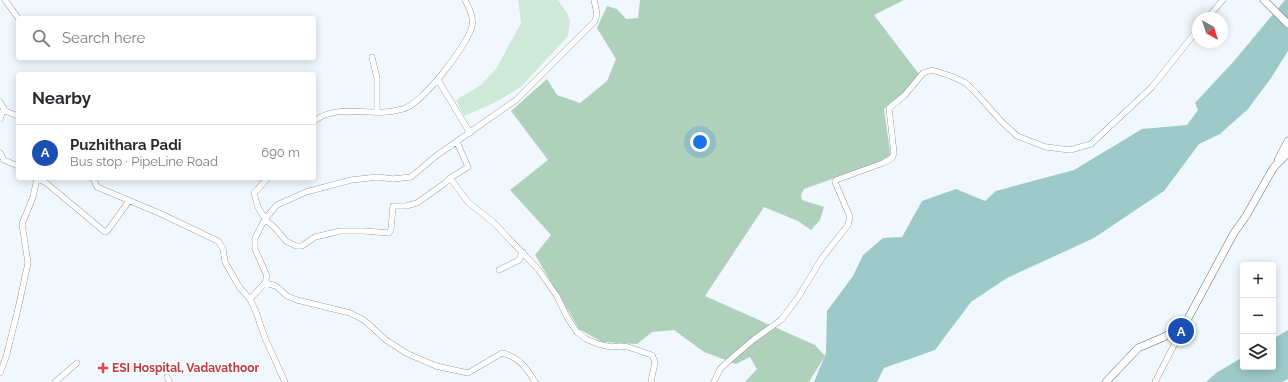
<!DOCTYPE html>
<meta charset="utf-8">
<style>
:root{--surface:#fff;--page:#f2f2f3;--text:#2b2b33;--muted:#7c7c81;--line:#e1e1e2;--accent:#377610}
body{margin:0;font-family:Raleway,sans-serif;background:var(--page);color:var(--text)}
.controls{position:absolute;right:12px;bottom:12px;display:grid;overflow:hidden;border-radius:4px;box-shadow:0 2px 10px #0003}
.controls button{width:36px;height:36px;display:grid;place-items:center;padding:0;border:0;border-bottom:1px solid var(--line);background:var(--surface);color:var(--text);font:20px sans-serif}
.compass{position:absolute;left:1192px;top:12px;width:36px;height:36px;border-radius:50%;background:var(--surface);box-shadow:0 2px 10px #0003;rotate:141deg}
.you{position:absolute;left:700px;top:142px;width:14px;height:14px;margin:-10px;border:3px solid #fff;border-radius:50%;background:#1a73e8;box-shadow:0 0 0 6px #1a73e833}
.badge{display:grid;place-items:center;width:26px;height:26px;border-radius:50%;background:var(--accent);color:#fff;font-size:13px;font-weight:700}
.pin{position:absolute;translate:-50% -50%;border:2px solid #fff;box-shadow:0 1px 4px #0006}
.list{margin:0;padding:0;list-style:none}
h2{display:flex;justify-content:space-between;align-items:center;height:52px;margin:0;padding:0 16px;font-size:17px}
h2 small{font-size:13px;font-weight:400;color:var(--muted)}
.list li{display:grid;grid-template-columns:26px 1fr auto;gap:12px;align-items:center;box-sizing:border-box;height:56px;padding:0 16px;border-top:1px solid var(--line)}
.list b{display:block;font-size:15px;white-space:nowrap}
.list p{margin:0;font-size:13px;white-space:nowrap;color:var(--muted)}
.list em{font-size:13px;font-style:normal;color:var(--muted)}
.icon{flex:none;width:22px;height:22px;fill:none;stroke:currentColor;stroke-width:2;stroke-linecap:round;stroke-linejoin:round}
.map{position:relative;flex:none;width:1288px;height:382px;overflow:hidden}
.search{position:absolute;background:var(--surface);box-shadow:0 2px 10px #0003;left:16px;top:16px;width:300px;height:44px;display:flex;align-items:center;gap:10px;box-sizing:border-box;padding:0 14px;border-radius:4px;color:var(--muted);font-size:15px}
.panel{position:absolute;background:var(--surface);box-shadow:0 2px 10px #0003;left:16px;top:72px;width:300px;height:108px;border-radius:4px}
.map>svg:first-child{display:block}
.green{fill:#cfe9d9}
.forest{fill:#afd1bc}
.water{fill:#9dc9c9}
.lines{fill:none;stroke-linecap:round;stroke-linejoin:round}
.minor-casing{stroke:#676c70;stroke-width:6}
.major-casing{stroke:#676c70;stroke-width:8}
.minor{stroke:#fff;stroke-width:5.5}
.major{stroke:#fff;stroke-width:7}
.health-dot{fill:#e0444e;stroke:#fff;stroke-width:1.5}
.labels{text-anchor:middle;stroke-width:3;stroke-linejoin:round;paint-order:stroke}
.health-label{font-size:12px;font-weight:bold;fill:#be3a42;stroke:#fff;text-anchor:start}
</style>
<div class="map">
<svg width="1288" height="382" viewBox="0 0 1288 382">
<rect width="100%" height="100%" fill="#f1f8fd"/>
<!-- green -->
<path class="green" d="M 518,0 L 558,0 L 567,13 L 570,21 L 568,36 L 521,87 L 496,102 L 464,116 L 456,100 L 481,85 L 496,69 L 521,23 Z"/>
<!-- forest -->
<path class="forest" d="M 640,0 L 904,0 L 874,15 L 922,78 L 884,109 L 891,158 L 804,189 L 801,195 L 802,200 L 824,207 L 820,220 L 811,230 L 798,221 L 764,207 L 705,296 L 815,345 L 825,356 L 809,382 L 745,382 L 757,369 L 750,357 L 736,364 L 704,352 L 674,330 L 652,332 L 637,344 L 602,342 L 579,329 L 535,255 L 551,235 L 510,190 L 548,160 L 511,111 L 547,79 L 557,95 L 580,103 L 607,81 L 616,59 L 597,28 L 607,6 L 617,9 L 626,19 L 638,18 Z"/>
<!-- water -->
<path class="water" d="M 1285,0 L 1288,0 L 1288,51 L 1271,78 L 1248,109 L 1220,134 L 1199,144 L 1164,191 L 1094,238 L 1007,278 L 971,302 L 935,350 L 884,368 L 877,382 L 814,382 L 826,353 L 827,311 L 853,276 L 863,255 L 883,238 L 902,237 L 922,201 L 956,189 L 985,201 L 996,191 L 1074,170 L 1142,129 L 1187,125 L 1198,110 L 1195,103 L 1234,61 Z
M 1288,330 L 1288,379 L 1282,382 L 1206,382 L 1216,373 L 1243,357 L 1243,367 L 1273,367 L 1273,339 Z"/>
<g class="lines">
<defs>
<path id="minor" d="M 5,0 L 18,18
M 1207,18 L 1223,0
M 372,57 L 377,78 L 377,112
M 438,80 L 470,133
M 0,102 L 5,111 L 18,116
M 0,119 L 4,108
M 314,121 C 336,105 360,114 385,112 C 391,112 397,110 403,109 C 422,104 468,45 472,26 C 474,17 469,8 465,0
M 0,153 L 4,160 L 18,166
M 93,178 L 97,187 L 159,213 L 218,241 L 223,249 L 225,262 L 229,269 L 240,288 L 250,299 L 256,312 L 265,338 L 285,382
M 268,178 L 254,193 L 258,207 L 265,219 L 276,229 L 286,241 L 296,246 L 302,246 L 315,237 L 340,231 L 365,231 L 389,233 L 391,229 L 393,206 L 406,206 L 417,203 L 445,183 L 450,178 L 468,167 L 457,142
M 450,178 L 468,202 L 493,222 L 538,269 L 557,296 L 567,317 L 577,332 L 586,339 L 598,344 L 611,347 L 620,346 L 628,347 L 652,355 L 655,362 L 651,382
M 37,179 L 45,182 L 105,232 L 108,230 L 129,201
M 499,270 L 519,260 L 523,252
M 265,283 L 276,286 L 287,296 L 297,300 L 350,313 L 364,320 L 386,340 L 406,353 L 436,366 L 468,373 L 502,353 C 519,357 526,367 535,382
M 250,299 L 265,283 L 267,276 L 255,249 L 255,238 L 265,219 L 277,205 L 306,192 L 351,180 L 378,177 L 393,179 L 411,177 L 436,156 L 516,100 L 595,21 L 597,14 L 594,0
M 0,373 L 6,357 L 18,309 L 28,263 L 22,224 L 33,197 L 37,178
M 167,377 L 170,382
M 55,382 L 77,363
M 714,382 L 720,369 L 732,358 L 753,340 L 781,320 L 797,299 L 822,258 L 848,225 L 850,217 L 835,182 L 836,180 L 883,163 L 892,158 L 894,153 L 889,108 L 904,96 L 923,73 L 932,70 L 951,76 L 966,83 L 976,93 L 1001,121 L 1017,136 L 1046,147 L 1070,150 L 1091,144 L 1152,87 L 1198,29
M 1155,382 L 1185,324"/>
<path id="major" d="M 1264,0 L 1288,24
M 1278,160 L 1288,141
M 1106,382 L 1138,348 L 1164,337 L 1185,324 L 1234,233 L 1246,216 L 1267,179 L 1274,167 L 1288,153"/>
</defs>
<!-- minor casing -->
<use href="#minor" class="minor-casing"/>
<!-- major casing -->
<use href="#major" class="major-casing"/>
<!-- minor -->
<use href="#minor" class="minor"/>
<!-- major -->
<use href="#major" class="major"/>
</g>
<!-- markers -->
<path class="health-dot" d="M101 362h4v4h4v4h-4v4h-4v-4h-4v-4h4z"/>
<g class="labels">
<!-- health labels -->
<g class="health-label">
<text x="112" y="372">ESI Hospital, Vadavathoor</text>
</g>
</g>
</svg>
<div class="controls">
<button>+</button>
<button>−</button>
<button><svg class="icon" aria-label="layers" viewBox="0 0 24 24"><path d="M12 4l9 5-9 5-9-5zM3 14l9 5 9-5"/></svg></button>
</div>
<svg class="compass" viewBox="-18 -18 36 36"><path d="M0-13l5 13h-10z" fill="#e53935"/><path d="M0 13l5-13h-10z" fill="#7c7c81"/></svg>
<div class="you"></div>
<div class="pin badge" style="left:1181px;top:331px;background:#1a4fb4">A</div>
<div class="search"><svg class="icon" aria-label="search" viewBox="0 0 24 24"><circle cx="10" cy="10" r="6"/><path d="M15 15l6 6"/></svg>Search here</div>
<section class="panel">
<h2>Nearby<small></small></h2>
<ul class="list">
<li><span class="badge" style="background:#1a4fb4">A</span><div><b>Puzhithara Padi</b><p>Bus stop · PipeLine Road</p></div><em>690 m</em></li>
</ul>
</section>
</div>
